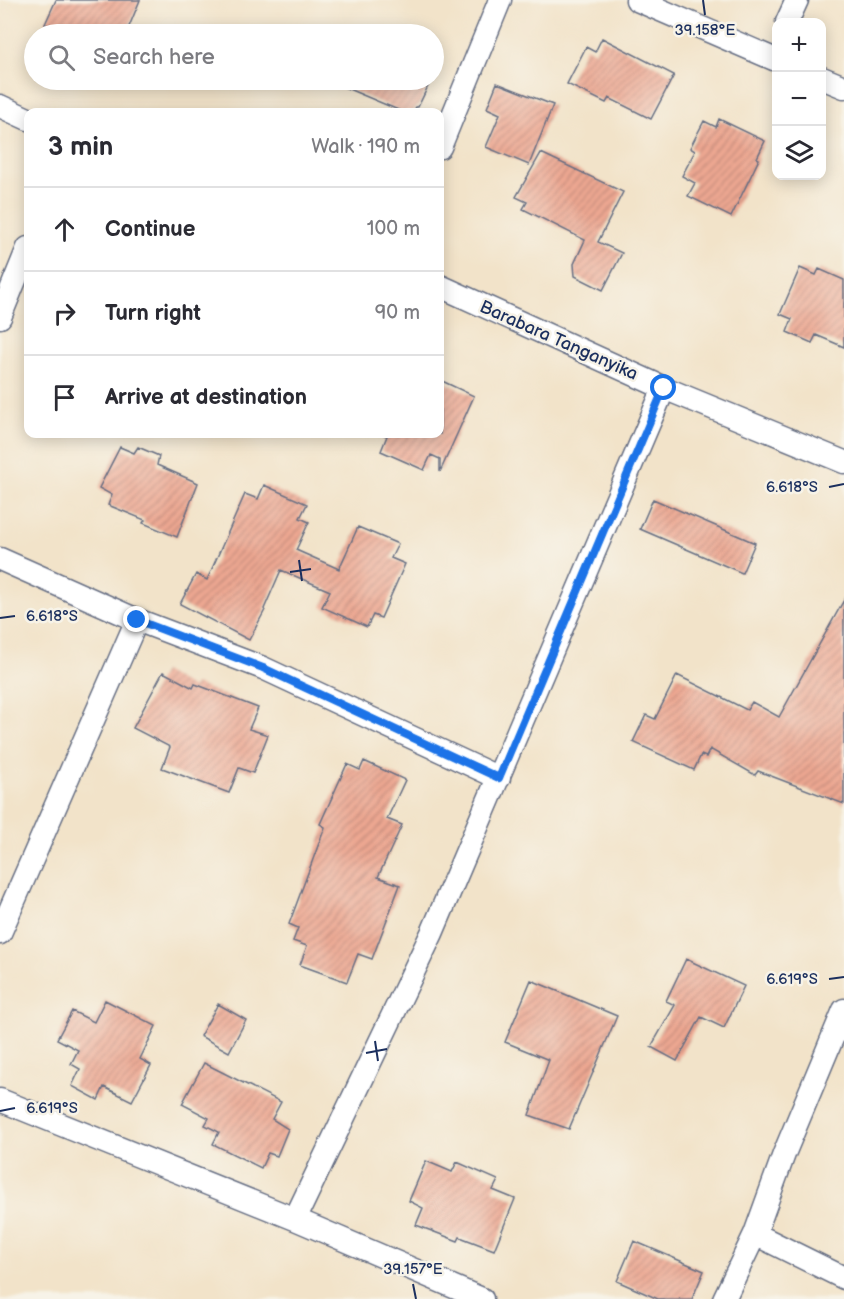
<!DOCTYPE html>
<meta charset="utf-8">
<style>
:root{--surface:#fff;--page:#f2f2f3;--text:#2b2b33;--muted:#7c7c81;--line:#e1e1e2}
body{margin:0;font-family:"Balsamiq Sans",sans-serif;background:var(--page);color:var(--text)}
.controls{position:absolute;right:18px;top:18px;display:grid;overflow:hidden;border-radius:12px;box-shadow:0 3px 15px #0003}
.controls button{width:54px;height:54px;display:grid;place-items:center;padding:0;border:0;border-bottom:2px solid var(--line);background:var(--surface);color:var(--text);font:30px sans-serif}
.stop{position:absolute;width:18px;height:18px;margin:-14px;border:4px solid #1a73e8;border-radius:50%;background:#fff}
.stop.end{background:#1a73e8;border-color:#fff;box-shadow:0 2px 6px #0008}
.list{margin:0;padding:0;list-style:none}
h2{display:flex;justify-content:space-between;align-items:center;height:78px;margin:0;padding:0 24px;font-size:26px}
h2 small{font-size:20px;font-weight:400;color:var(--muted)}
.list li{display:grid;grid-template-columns:39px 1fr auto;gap:18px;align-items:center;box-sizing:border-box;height:84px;padding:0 24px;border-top:2px solid var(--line)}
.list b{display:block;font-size:22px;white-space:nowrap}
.list em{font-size:20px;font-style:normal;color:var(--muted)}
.icon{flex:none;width:33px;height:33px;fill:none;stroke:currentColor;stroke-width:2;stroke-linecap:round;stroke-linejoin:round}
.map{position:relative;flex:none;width:844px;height:1299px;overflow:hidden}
.search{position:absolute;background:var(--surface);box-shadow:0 3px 15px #0003;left:24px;top:24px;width:420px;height:66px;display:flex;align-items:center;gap:15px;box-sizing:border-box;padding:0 21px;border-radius:33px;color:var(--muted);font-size:22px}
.panel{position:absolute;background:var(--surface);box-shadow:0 3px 15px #0003;left:24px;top:108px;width:420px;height:330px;border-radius:12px}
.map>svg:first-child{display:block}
.building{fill:url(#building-hatch)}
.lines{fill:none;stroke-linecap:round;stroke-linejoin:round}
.minor-casing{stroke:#666e83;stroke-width:25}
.minor{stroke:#fff;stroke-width:22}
.route{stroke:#1a73e8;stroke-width:8}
.ticks{fill:none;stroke:#1b2f5e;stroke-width:2}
.labels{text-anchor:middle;stroke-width:5;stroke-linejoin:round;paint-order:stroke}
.street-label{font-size:18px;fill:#1b2f5e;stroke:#f7f3e8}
.ticks-label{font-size:15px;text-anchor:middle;fill:#1b2f5e;stroke:#f7f3e8;stroke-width:5;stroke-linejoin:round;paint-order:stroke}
</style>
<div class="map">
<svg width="844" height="1299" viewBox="0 0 844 1299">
<defs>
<pattern id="building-hatch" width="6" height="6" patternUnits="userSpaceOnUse" patternTransform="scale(1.5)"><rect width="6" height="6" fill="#eda791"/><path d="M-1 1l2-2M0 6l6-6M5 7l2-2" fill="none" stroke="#bf887a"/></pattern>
</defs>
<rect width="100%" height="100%" fill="#f7f3e8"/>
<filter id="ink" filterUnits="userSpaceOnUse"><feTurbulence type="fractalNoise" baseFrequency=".0167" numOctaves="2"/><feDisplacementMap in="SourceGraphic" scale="12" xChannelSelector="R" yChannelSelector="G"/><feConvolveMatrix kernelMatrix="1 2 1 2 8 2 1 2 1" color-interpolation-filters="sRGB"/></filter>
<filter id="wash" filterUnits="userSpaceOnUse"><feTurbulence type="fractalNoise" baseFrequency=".008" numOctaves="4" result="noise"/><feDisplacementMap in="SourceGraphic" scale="24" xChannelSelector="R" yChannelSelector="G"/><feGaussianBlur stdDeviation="1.35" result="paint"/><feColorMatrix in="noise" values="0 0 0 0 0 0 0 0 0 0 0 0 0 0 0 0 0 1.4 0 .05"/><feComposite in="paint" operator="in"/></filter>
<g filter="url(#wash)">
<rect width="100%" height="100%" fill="#f2e3c9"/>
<g id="blocks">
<!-- building -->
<path class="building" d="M 56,0 L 140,0 L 126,34 L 95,34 L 76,27 L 73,34 L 69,34 L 45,24 Z
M 602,38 L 674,75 L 651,119 L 609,98 L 606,103 L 567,84 L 586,47 L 595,52 Z
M 327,80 L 431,80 L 418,107 L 416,107 L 413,112 L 403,112 Z
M 497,83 L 553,105 L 529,165 L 486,147 L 500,114 L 487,108 Z
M 719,119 L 765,141 L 757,158 L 759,159 L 731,217 L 688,196 L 695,183 L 682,176 L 695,151 L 690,148 L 704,121 L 716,127 Z
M 541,153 L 623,192 L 598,242 L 622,253 L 603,290 L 575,276 L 574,264 L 585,240 L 523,209 L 527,202 L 516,197 Z
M 800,268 L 816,275 L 819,269 L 844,280 L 844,347 L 816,335 L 812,343 L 787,332 L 792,319 L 780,314 Z
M 440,380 L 474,396 L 440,472 L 440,459 L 431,455 L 424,470 L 381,451 L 387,436 L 382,434 L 440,434 Z
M 120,447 L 134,453 L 138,447 L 159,456 L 157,465 L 198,483 L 177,537 L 143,523 L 145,520 L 108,505 L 112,495 L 99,488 Z
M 264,485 L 307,504 L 300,518 L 309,522 L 296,550 L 339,569 L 358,527 L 398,544 L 391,558 L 405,564 L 381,618 L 373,615 L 367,627 L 322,607 L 330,591 L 281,570 L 264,609 L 265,610 L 249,640 L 180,604 L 196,574 L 207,580 L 245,494 L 258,499 Z
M 653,499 L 755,543 L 742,573 L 640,529 Z
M 844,600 L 844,804 L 758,771 L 755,775 L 710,749 L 706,757 L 701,755 L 694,770 L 633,742 L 646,715 L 655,719 L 677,675 L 747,710 L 752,702 L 779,717 Z
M 163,672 L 193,688 L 195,684 L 258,708 L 249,729 L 268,735 L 253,773 L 239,768 L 229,793 L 162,768 L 170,747 L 133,728 Z
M 364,761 L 405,780 L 387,819 L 402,825 L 378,877 L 400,885 L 372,959 L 358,954 L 347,982 L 300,965 L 307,946 L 293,941 L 298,928 L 289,924 L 325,827 L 320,824 L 347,764 L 360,770 Z
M 686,959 L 744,986 L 724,1028 L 701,1017 L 677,1061 L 651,1047 L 675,1005 L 666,1001 Z
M 531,980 L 617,1016 L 569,1129 L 529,1115 L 549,1060 L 505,1042 Z
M 105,1000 L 156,1026 L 140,1059 L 151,1065 L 132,1101 L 104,1087 L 98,1100 L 72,1086 L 80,1069 L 71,1064 L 78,1050 L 57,1039 L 72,1011 L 94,1022 Z
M 218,1004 L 246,1020 L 229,1052 L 200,1036 Z
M 204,1063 L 281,1102 L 272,1119 L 288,1129 L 277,1156 L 268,1153 L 261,1168 L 213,1144 L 219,1132 L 205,1125 L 209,1118 L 182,1104 Z
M 426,1161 L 452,1172 L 457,1162 L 498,1180 L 493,1190 L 515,1199 L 494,1250 L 460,1237 L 458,1241 L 416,1225 L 423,1208 L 409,1201 Z
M 634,1241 L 704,1271 L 692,1299 L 658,1299 L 617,1281 Z"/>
</g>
</g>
<g filter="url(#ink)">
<use href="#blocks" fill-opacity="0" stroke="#666e83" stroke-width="1.5"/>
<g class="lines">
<defs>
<path id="minor" d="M 637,0 L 776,60
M 787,22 L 797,0
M 822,78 L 844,87
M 0,106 L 28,119
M 440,147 L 500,0
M 440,286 L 664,388 L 844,462
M 0,317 L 28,248
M 0,559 L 137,620 L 263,668 L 499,778
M 0,933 L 137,620
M 0,1100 L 295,1219 L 482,1299
M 295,1219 L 432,933 L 664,388
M 755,1234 L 844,1278
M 724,1299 L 755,1234 L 784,1154 L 844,1010"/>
</defs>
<!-- minor casing -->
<use href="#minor" class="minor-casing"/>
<!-- minor -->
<use href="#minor" class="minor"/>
</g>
</g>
<g class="lines" filter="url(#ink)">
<!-- route -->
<path class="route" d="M 137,620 L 263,668 L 499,778 L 664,388"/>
</g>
<!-- ticks -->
<path class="ticks" d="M 703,0 L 705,15M 829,487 L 844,484M 299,560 L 302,581M 290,572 L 311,569M 0,618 L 15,616M 829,979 L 844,977M 375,1041 L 378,1061M 366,1053 L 387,1049M 0,1111 L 15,1108M 413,1284 L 416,1299"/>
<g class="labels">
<!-- street labels -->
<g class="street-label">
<text transform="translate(559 340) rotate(24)" y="6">Barabara Tanganyika</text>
</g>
</g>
<g class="ticks-label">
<text x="705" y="35">39.158°E</text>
<text x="792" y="492">6.618°S</text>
<text x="52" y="621">6.618°S</text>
<text x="792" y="984">6.619°S</text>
<text x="52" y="1113">6.619°S</text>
<text x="413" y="1274">39.157°E</text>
</g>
</svg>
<div class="controls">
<button>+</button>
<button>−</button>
<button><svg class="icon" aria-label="layers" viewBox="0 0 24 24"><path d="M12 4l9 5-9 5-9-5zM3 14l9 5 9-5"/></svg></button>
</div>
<div class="stop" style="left:664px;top:388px"></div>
<div class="stop end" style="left:137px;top:620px"></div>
<div class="search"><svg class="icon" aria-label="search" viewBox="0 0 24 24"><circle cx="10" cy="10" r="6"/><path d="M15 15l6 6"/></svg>Search here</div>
<section class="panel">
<h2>3 min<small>Walk · 190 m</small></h2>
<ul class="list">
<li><svg class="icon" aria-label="ahead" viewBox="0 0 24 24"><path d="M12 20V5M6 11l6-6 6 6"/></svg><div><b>Continue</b></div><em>100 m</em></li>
<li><svg class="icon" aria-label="right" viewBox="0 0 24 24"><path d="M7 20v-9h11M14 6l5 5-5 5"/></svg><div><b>Turn right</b></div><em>90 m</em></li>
<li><svg class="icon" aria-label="arrive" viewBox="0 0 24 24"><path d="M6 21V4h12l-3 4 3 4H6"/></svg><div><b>Arrive at destination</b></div></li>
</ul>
</section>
</div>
